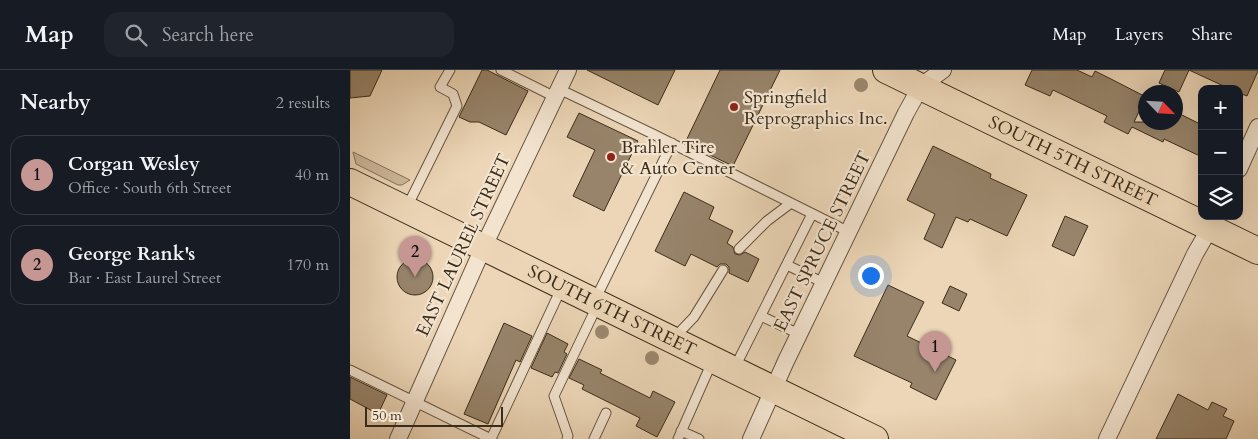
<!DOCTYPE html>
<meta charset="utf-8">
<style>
:root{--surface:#171b24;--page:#20242c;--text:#f1f3f6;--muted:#9ea1a6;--line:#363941;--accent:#c59692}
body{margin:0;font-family:Cardo,serif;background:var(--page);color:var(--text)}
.controls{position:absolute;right:15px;top:15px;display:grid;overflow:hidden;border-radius:10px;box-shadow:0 5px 20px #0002}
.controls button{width:45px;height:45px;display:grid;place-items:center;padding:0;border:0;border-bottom:1px solid var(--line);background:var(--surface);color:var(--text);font:25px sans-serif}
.compass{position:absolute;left:788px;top:15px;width:45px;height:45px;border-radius:50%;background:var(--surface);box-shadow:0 5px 20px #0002;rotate:115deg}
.scale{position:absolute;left:15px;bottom:12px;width:138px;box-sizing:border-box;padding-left:5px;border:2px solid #3a2c19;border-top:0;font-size:14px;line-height:18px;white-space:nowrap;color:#3a2c19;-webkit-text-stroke:4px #f3e4d0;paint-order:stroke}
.you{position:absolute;left:520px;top:205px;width:18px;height:18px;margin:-12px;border:4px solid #fff;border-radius:50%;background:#1a73e8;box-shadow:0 0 0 8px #1a73e833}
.badge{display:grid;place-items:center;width:32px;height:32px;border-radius:50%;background:var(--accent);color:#111;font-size:16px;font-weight:700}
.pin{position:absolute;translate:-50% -41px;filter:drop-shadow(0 1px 2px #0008)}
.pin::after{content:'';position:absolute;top:26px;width:18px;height:15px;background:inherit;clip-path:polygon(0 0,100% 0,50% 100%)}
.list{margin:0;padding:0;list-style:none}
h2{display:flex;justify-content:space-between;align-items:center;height:65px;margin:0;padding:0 20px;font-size:21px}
h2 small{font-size:16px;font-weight:400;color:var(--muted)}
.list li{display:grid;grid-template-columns:32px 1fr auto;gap:15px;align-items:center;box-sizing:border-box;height:80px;margin:0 10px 10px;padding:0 10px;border:1px solid var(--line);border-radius:15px}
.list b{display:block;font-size:19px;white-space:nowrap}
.list p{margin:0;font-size:16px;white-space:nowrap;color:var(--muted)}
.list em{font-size:16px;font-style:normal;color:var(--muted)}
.icon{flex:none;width:28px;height:28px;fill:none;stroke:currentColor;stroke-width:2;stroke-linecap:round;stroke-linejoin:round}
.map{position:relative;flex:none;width:908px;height:369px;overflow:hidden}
header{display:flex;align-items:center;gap:30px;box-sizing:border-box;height:70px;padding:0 25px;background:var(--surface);border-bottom:1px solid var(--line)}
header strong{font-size:24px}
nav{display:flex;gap:28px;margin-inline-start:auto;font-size:18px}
.search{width:350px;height:45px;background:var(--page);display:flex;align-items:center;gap:12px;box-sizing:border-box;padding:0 18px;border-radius:15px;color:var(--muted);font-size:19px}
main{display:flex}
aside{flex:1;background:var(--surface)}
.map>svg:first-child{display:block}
.green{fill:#ceb99c;stroke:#84725a}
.building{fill:#97846b;stroke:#3a2c19}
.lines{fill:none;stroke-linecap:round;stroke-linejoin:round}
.lane-casing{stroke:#665640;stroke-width:11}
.street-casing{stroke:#665640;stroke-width:18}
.primary-casing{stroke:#3a2c19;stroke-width:28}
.lane{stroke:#f3e4d0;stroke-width:9}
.street{stroke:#f3e4d0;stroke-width:16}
.primary{stroke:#ecd6b7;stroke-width:26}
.tree{fill:#9b886e}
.poi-dot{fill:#8f2418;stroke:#f3e4d0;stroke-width:2}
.labels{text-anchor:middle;stroke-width:4.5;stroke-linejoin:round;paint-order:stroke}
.poi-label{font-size:18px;fill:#3a2c19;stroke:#f3e4d0;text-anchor:start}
.street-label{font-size:18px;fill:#3a2c19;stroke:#f3e4d0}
</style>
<header>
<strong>Map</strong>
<div class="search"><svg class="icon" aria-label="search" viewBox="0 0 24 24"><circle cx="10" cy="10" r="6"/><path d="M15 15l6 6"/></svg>Search here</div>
<nav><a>Map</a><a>Layers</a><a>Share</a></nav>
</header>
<main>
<aside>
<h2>Nearby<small>2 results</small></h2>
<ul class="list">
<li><span class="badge">1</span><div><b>Corgan Wesley</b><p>Office · South 6th Street</p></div><em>40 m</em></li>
<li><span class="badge">2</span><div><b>George Rank's</b><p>Bar · East Laurel Street</p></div><em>170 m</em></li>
</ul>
</aside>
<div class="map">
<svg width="908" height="369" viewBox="0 0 908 369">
<rect width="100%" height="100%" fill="#ecd6b7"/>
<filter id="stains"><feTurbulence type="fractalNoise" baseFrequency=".004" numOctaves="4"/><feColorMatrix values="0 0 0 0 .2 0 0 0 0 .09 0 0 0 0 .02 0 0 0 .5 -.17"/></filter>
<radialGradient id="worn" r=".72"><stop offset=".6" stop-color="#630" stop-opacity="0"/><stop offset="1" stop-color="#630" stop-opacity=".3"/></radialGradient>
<!-- green -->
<path class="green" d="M 3,82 L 60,110 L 52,115 L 48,115 L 6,94 Z"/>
<!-- building -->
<path class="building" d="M 0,0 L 32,0 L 20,26 L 0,28 Z
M 132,0 L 137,0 L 178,21 L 156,65 L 129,52 L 120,52 L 109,47 Z
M 237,0 L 325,0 L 308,35 Z
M 370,0 L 430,0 L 383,96 L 335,73 Z
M 682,0 L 727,0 L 742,7 L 745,1 L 761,9 L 796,27 L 784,52 L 826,52 L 826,42 L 852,55 L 852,87 L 814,69 L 813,72 L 782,57 L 778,64 L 754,52 L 757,46 L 703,20 L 700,26 L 675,15 Z
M 815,0 L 908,0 L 908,1 L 897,26 L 889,23 L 889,19 L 880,19 L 839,0 L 829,22 L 809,13 Z
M 229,43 L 288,71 L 254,141 L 223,126 L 245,80 L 217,67 Z
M 583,76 L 641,104 L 640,108 L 677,125 L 657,166 L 620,149 L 618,152 L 606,147 L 592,178 L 574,169 L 585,144 L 557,130 Z
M 334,122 L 364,137 L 359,149 L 383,161 L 377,173 L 383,177 L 385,184 L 390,185 L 395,182 L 409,189 L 398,212 L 379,203 L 379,197 L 376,194 L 370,194 L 367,197 L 341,184 L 335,196 L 305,181 Z
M 715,146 L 738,156 L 724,186 L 702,176 Z
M47 207a18 18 0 1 1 36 0a18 18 0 1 1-36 0Z
M 538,215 L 574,232 L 557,266 L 606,290 L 586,330 L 560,317 L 562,313 L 504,286 Z
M 600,216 L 617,224 L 609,241 L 592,233 Z
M 154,253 L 182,266 L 170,292 L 166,290 L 138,354 L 114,344 Z
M 197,263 L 218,274 L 214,282 L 217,284 L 208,303 L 205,302 L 202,307 L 181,298 Z
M 229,289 L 252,300 L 250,303 L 300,328 L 303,321 L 325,332 L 307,367 L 286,356 L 290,348 L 232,319 L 234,315 L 219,308 Z
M 0,307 L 37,325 L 28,344 L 0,329 Z
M 828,324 L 858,340 L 862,332 L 877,339 L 873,346 L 884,351 L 876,369 L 806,369 Z"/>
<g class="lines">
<defs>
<path id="lane" d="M 151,0 L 205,27
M 209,19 L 305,65 L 499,162
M 57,137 L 107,36 L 103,24 L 90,17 L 100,0
M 389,179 L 417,151 L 441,133
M 437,195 L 474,213
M 245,230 L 322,73
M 411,246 L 449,264
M 324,268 L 344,247 L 373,200
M 385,297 L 462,144
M 0,300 L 141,369
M 331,361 L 349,369
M 141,369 L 211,219
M 217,369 L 218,366 L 204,326 L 247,236
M 244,369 L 256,343
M 328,369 L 362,292"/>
<path id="street" d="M 889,99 L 908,57
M 48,369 L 133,178 L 218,0
M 401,369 L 436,291 L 556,43 L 571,16 L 593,0
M 757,369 L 845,184 L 867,146"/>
<g id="primary">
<path id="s1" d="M 536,0 L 908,181"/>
<path id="s2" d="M 0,112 L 525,369"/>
</g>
</defs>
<!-- lane casing -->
<use href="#lane" class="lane-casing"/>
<!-- street casing -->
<use href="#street" class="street-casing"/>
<!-- primary casing -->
<use href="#primary" class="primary-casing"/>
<!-- lane -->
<use href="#lane" class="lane"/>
<!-- street -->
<use href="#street" class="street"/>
<!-- primary -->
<use href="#primary" class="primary"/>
</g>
<!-- trees -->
<g class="tree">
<circle cx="511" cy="15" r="7"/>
<circle cx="252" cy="262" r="7"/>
<circle cx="302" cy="288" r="7"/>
</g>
<!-- markers -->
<g class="poi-dot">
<circle cx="384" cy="37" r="5"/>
<circle cx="261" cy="87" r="5"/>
</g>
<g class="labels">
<!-- poi labels -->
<g class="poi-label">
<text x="394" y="33">Springfield<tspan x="394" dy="21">Reprographics Inc.</tspan></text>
<text x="271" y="83">Brahler Tire<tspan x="271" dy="21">&amp; Auto Center</tspan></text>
</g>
<!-- street labels -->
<g class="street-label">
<text dy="6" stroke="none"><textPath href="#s1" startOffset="208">SOUTH 5TH STREET</textPath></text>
<text transform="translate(472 171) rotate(-64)" y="6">EAST SPRUCE STREET</text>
<text transform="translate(113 175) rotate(-65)" y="6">EAST LAUREL STREET</text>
<text dy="6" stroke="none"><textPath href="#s2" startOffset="292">SOUTH 6TH STREET</textPath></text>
</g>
</g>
<rect width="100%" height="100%" filter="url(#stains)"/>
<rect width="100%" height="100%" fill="url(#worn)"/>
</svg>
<div class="controls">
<button>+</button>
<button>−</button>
<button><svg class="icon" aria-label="layers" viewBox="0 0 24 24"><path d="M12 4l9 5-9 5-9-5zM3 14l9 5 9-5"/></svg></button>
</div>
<svg class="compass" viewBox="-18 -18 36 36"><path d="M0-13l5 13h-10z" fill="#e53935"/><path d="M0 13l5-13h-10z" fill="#9ea1a6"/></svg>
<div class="scale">50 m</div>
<div class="you"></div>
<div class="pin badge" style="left:585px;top:302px">1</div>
<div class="pin badge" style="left:65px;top:207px">2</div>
</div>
</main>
